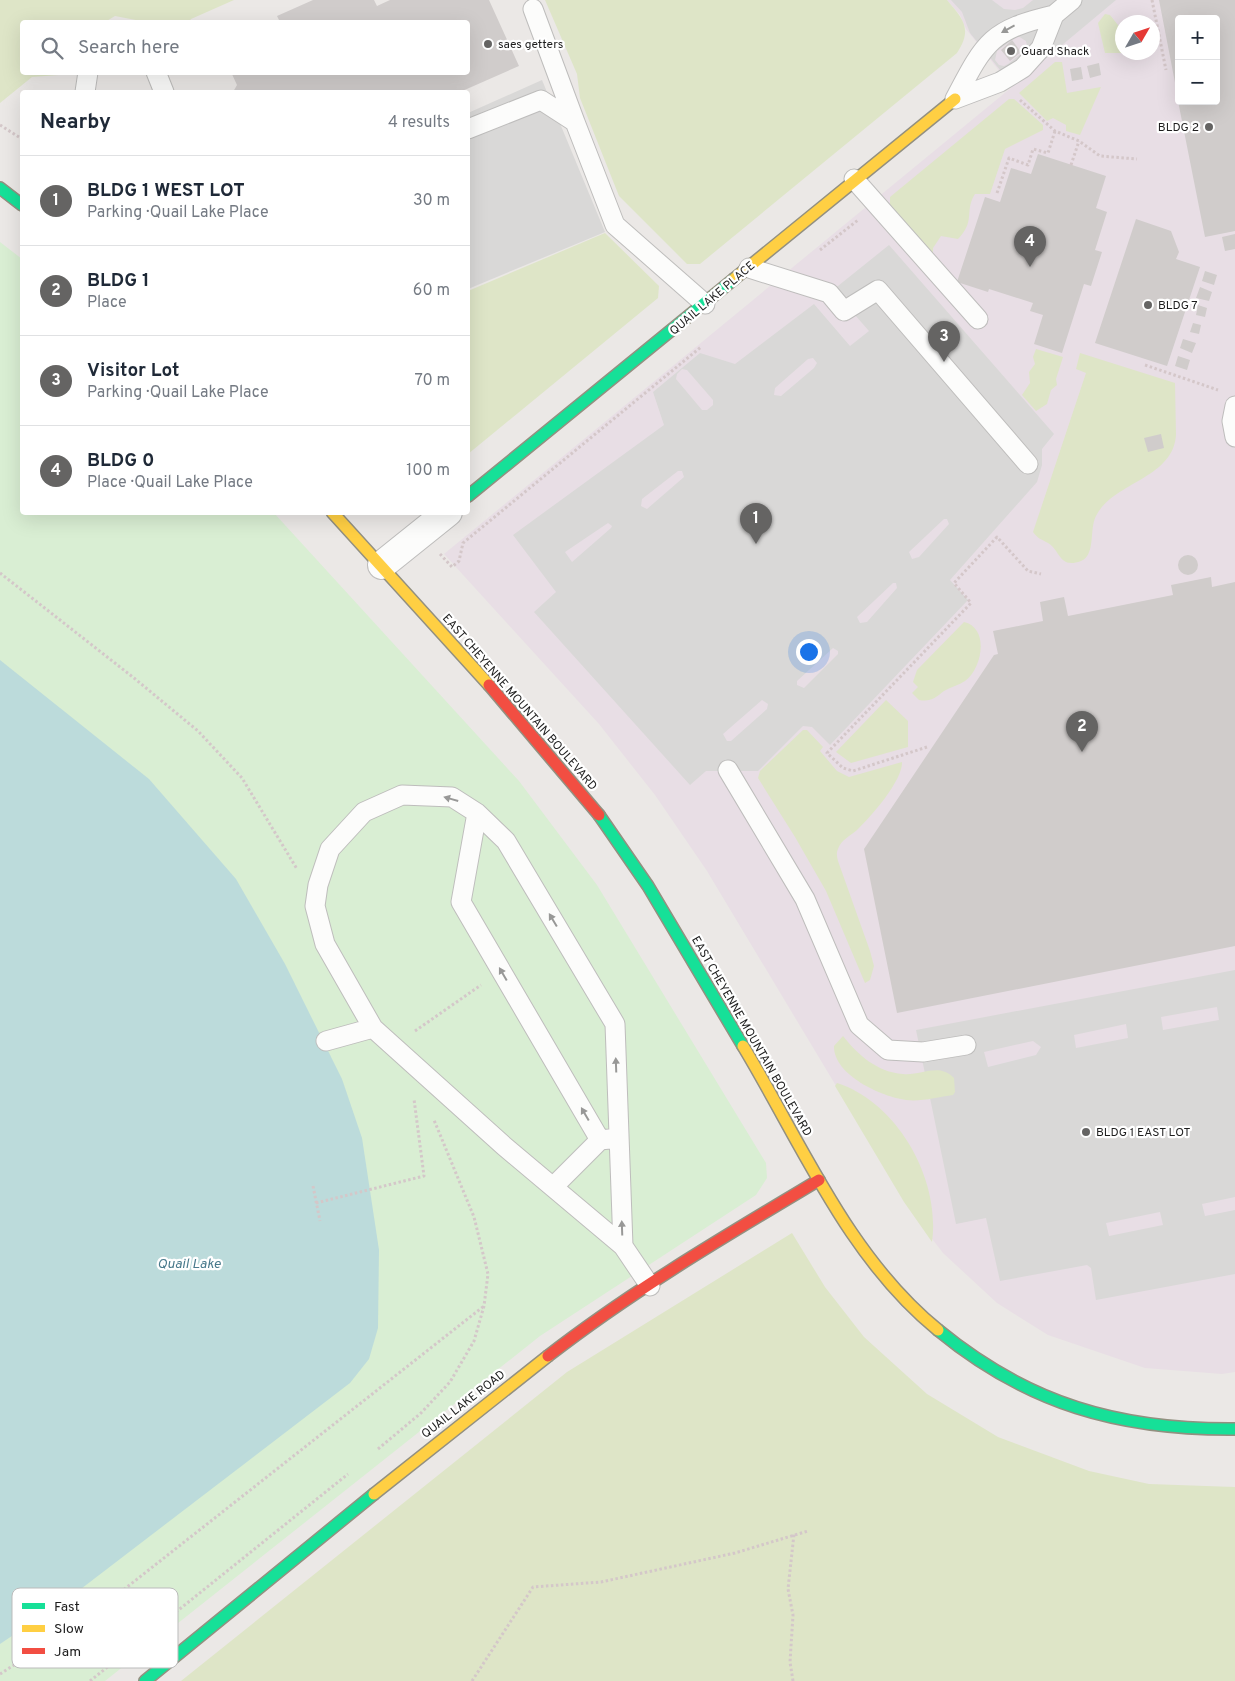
<!DOCTYPE html>
<meta charset="utf-8">
<style>
:root{--surface:#fff;--page:#f2f2f3;--text:#1f2937;--muted:#747a83;--line:#e0e1e3;--accent:#656463}
body{margin:0;font-family:Overpass,sans-serif;background:var(--page);color:var(--text)}
.controls{position:absolute;right:15px;top:15px;display:grid;overflow:hidden;border-radius:5px;box-shadow:0 5px 20px #0002}
.controls button{width:45px;height:45px;display:grid;place-items:center;padding:0;border:0;border-bottom:1px solid var(--line);background:var(--surface);color:var(--text);font:25px sans-serif}
.compass{position:absolute;left:1115px;top:15px;width:45px;height:45px;border-radius:50%;background:var(--surface);box-shadow:0 5px 20px #0002;rotate:51deg}
.you{position:absolute;left:808px;top:651px;width:18px;height:18px;margin:-12px;border:4px solid #fff;border-radius:50%;background:#1a73e8;box-shadow:0 0 0 8px #1a73e833}
.badge{display:grid;place-items:center;width:32px;height:32px;border-radius:50%;background:var(--accent);color:#fff;font-size:16px;font-weight:700}
.pin{position:absolute;translate:-50% -41px;filter:drop-shadow(0 1px 2px #0008)}
.pin::after{content:'';position:absolute;top:26px;width:18px;height:15px;background:inherit;clip-path:polygon(0 0,100% 0,50% 100%)}
.list{margin:0;padding:0;list-style:none}
h2{display:flex;justify-content:space-between;align-items:center;height:65px;margin:0;padding:0 20px;font-size:21px}
h2 small{font-size:16px;font-weight:400;color:var(--muted)}
.list li{display:grid;grid-template-columns:32px 1fr auto;gap:15px;align-items:center;box-sizing:border-box;height:90px;padding:0 20px;border-top:1px solid var(--line)}
.list b{display:block;font-size:19px;white-space:nowrap}
.list p{margin:0;font-size:16px;white-space:nowrap;color:var(--muted)}
.list em{font-size:16px;font-style:normal;color:var(--muted)}
.icon{flex:none;width:28px;height:28px;fill:none;stroke:currentColor;stroke-width:2;stroke-linecap:round;stroke-linejoin:round}
.map{position:relative;flex:none;width:1235px;height:1681px;overflow:hidden}
.search{position:absolute;background:var(--surface);box-shadow:0 5px 20px #0002;left:20px;top:20px;width:450px;height:55px;display:flex;align-items:center;gap:12px;box-sizing:border-box;padding:0 18px;border-radius:5px;color:var(--muted);font-size:19px}
.panel{position:absolute;background:var(--surface);box-shadow:0 5px 20px #0002;left:20px;top:90px;width:450px;height:425px;border-radius:5px}
.map>svg:first-child{display:block}
.industrial{fill:#e8dee5;fill-rule:evenodd}
.religious{fill:#d9d8d7;fill-rule:evenodd}
.grass{fill:#dee5c7}
.park{fill:#d9eed3}
.water{fill:#bcdbdb}
.building{fill:#d0cccb}
.lines{fill:none;stroke-linecap:round;stroke-linejoin:round}
.lane-casing{stroke:#bebdbc;stroke-width:21}
.street-casing{stroke:#bebdbc;stroke-width:30}
.fast-casing{stroke:#939080;stroke-width:14}
.slow-casing{stroke:#939080;stroke-width:14}
.jam-casing{stroke:#939080;stroke-width:14}
.path{stroke:#d4c7c9;stroke-width:3;stroke-dasharray:2.5 2.5;stroke-linecap:butt}
.lane{stroke:#fcfcfb;stroke-width:19}
.street{stroke:#fcfcfb;stroke-width:28}
.fast{stroke:#16e098;stroke-width:11}
.slow{stroke:#ffcf43;stroke-width:11}
.jam{stroke:#f24e42;stroke-width:11}
.oneway{fill:#989897}
.poi-dot{fill:#656463;stroke:#fff;stroke-width:2}
.labels{text-anchor:middle;stroke-width:4.5;stroke-linejoin:round;paint-order:stroke}
.poi-label{font-size:12px;fill:#1d1d1d;stroke:#fff;text-anchor:start}
.street-label{font-size:12px;fill:#1d1d1d;stroke:#fff}
.water-label{font-size:14px;font-style:italic;fill:#497a8c;stroke:#fff}
.key{fill:#fff;stroke:#bbb;stroke-width:1}
.key-label{font-size:14px;fill:#1d1d1d}
</style>
<div class="map">
<svg width="1235" height="1681" viewBox="0 0 1235 1681">
<rect width="100%" height="100%" fill="#ebe8e6"/>
<!-- industrial -->
<path class="industrial" d="M 947,0 L 1235,0 L 1235,1372 L 1222,1374 L 1145,1368 L 1048,1335 L 997,1303 L 943,1253 L 913,1214 L 707,871 L 655,795 L 599,724 L 444,554 L 1012,87 L 966,29 L 960,15 ZM 1179,19 L 1216,19 L 1216,101 L 1179,101 ZM 1122,22 L 1152,22 L 1152,52 L 1122,52 Z"/>
<!-- religious -->
<path class="religious" d="M 951,0 L 992,0 L 1004,9 L 1015,10 L 1023,8 L 1033,0 L 1116,0 L 1013,86 L 970,33 L 962,12 ZM 1018,36 L 1026,41 L 1027,46 L 1024,51 L 1008,64 L 1004,66 L 999,65 L 995,60 L 997,51 Z
M 542,80 L 605,232 L 468,289 L 468,113 Z
M 889,245 L 1054,434 L 1042,449 L 1042,465 L 1037,482 L 950,580 L 968,600 L 830,745 L 812,727 L 803,726 L 758,771 L 706,771 L 690,785 L 534,612 L 556,592 L 513,535 L 664,425 L 653,392 L 700,353 L 735,364 L 814,304 L 850,346 L 869,331 L 833,290 ZM 813,358 L 817,363 L 814,368 L 781,396 L 774,395 L 775,388 L 808,359 ZM 682,369 L 687,370 L 713,400 L 713,405 L 707,410 L 702,410 L 676,379 L 677,374 ZM 678,471 L 682,471 L 684,477 L 647,509 L 641,506 L 642,499 ZM 944,519 L 947,519 L 949,524 L 919,557 L 912,559 L 909,552 ZM 608,523 L 612,526 L 611,528 L 572,562 L 565,552 ZM 893,583 L 896,583 L 897,588 L 867,622 L 860,623 L 857,617 ZM 833,648 L 838,651 L 838,654 L 804,688 L 797,685 L 797,681 ZM 762,700 L 768,704 L 767,709 L 731,741 L 727,741 L 723,734 Z
M 1235,970 L 1235,1197 L 1202,1204 L 1205,1216 L 1235,1210 L 1235,1274 L 1096,1300 L 1091,1268 L 1087,1265 L 1000,1281 L 986,1218 L 956,1224 L 916,1030 ZM 1217,1007 L 1219,1020 L 1163,1030 L 1161,1017 ZM 1126,1024 L 1128,1038 L 1076,1048 L 1074,1035 ZM 1033,1041 L 1041,1047 L 1036,1055 L 988,1067 L 984,1052 ZM 1160,1212 L 1163,1225 L 1109,1236 L 1106,1223 Z"/>
<!-- grass -->
<path class="grass" d="M 0,0 L 234,0 L 191,19 L 189,22 L 146,22 L 115,16 L 105,22 L 22,22 L 22,72 L 71,74 L 32,77 L 0,103 Z
M 545,0 L 947,0 C 963,19 973,29 957,53 L 700,264 L 687,264 L 619,196 L 580,98 L 577,74 Z
M 1105,14 L 1110,15 L 1122,30 L 1122,53 L 1105,53 L 1098,23 Z
M 1055,62 L 1062,62 L 1067,93 L 1101,87 L 1080,135 L 1066,131 L 1066,125 L 1053,118 L 1047,121 L 1019,93 Z
M 1009,99 L 1014,99 L 1043,125 L 1043,130 L 1005,149 L 990,194 L 975,194 C 964,211 976,221 958,239 L 941,236 L 933,248 L 933,257 L 890,206 L 890,197 Z
M 605,233 L 659,286 L 658,298 L 468,454 L 468,291 Z
M 1036,349 L 1063,357 L 1056,379 L 1057,385 L 1051,390 L 1047,404 L 1036,411 L 1022,395 L 1030,383 L 1029,372 L 1035,364 L 1033,357 Z
M 1080,353 L 1175,383 L 1176,435 C 1173,479 1113,482 1096,516 C 1089,529 1096,555 1081,561 C 1059,569 1061,551 1048,543 C 1041,539 1038,539 1033,532 L 1086,373 L 1076,369 Z
M 964,622 C 990,628 982,669 965,681 C 959,685 951,687 944,691 C 935,698 931,702 919,700 L 912,693 L 918,687 L 913,682 L 917,670 Z
M 886,700 L 908,721 L 908,747 L 851,763 L 836,752 Z
M 803,730 L 807,730 L 823,747 L 820,751 L 837,771 L 849,777 L 902,762 C 903,780 871,817 857,830 C 850,836 841,840 838,849 C 836,853 837,857 838,861 L 870,951 L 874,966 L 870,980 L 865,983 L 826,891 L 795,837 L 758,778 L 760,771 Z
M 843,1036 C 858,1055 877,1072 903,1074 C 921,1076 939,1062 954,1078 L 955,1092 L 953,1095 C 938,1097 921,1102 906,1100 C 882,1097 833,1075 834,1046 Z
M 837,1083 C 897,1102 941,1179 932,1242 L 904,1202 L 835,1086 Z
M 792,1233 L 825,1287 L 864,1337 L 927,1394 L 998,1437 L 1089,1471 L 1149,1484 L 1235,1487 L 1235,1681 L 181,1681 L 567,1372 Z"/>
<!-- park -->
<path class="park" d="M 0,242 L 22,259 L 22,512 L 274,513 L 519,781 L 597,885 L 766,1163 L 767,1178 L 756,1195 L 540,1336 L 105,1681 L 0,1681 Z"/>
<!-- water -->
<path class="water" d="M 0,660 L 149,779 L 236,879 L 285,964 L 342,1079 L 362,1138 L 379,1250 L 378,1328 L 369,1359 L 350,1383 L 73,1595 L 0,1644 Z"/>
<!-- building -->
<path class="building" d="M 313,0 L 374,0 L 377,6 L 390,0 L 489,0 L 519,66 L 460,92 L 233,92 L 237,85 L 231,72 L 468,72 L 468,22 L 280,22 L 277,16 Z
M 1159,0 L 1235,0 L 1235,231 L 1205,237 L 1178,101 L 1216,101 L 1216,19 L 1179,19 L 1178,98 Z
M 1012,40 L 1021,52 L 1010,61 L 1001,50 Z
M 1099,63 L 1101,75 L 1090,78 L 1087,66 Z
M 1081,67 L 1083,79 L 1072,81 L 1070,69 Z
M 1038,154 L 1106,176 L 1096,208 L 1107,212 L 1095,250 L 1102,252 L 1091,286 L 1084,284 L 1062,353 L 1034,344 L 1043,315 L 1030,311 L 1033,303 L 989,289 L 988,292 L 957,282 L 985,197 L 1000,202 L 1011,168 L 1031,174 Z
M 1136,219 L 1171,231 L 1179,252 L 1176,259 L 1200,267 L 1167,366 L 1095,343 Z
M 1235,234 L 1235,249 L 1225,251 L 1222,237 Z
M 1205,271 L 1217,275 L 1214,285 L 1202,281 Z
M 1200,287 L 1212,292 L 1209,301 L 1196,298 Z
M 1198,305 L 1207,308 L 1205,317 L 1196,315 Z
M 1193,323 L 1201,325 L 1199,334 L 1190,332 Z
M 1183,339 L 1196,343 L 1192,353 L 1180,348 Z
M 1178,356 L 1190,360 L 1187,370 L 1175,366 Z
M 1161,434 L 1164,448 L 1148,452 L 1144,438 Z
M1178 565a10 10 0 1 1 20 0a10 10 0 1 1-20 0Z
M 1211,577 L 1212,587 L 1235,582 L 1235,946 L 897,1013 L 864,849 L 994,655 L 998,654 L 993,631 L 1043,621 L 1040,602 L 1064,597 L 1068,616 L 1173,595 L 1171,585 Z"/>
<g class="lines">
<defs>
<path id="lane" d="M 533,9 L 575,122
M 156,72 L 164,92
M 85,92 L 88,72
M 955,99 L 1000,82 L 1023,68 L 1041,48 L 1054,15 L 1072,0
M 955,99 C 985,42 990,30 1054,15
M 468,129 L 541,100 L 575,122 L 615,225 L 705,304
M 854,179 L 978,319
M 749,268 L 829,293 L 844,311 L 878,290 L 1028,464
M 1235,406 L 1232,421 L 1235,437
M 728,770 L 805,899 L 859,1025 L 888,1050 L 923,1052 L 966,1045
M 477,813 L 461,902 L 600,1140 L 619,1138
M 326,1041 L 373,1028
M 553,1187 L 600,1140
M 623,1246 L 504,1146 L 373,1028 L 325,944 L 315,906 L 318,885 L 330,849 L 364,812 L 402,795 L 452,797 L 477,813 L 506,841 L 615,1024 L 623,1246 L 650,1286"/>
<path id="street" d="M 382,565 L 448,512"/>
<path id="fast" d="M 0,188 L 22,205
M 468,496 L 734,279
M 599,815 L 648,886 L 743,1046
M 938,1330 C 1028,1404 1119,1430 1235,1429
M 145,1681 L 374,1494"/>
<path id="slow" d="M 734,279 L 955,99
M 332,512 L 489,685
M 743,1046 C 801,1142 848,1257 938,1330
M 374,1494 L 548,1356"/>
<path id="jam" d="M 489,685 L 599,815
M 548,1356 C 633,1290 727,1235 819,1180"/>
</defs>
<!-- lane casing -->
<use href="#lane" class="lane-casing"/>
<!-- street casing -->
<use href="#street" class="street-casing"/>
<!-- fast casing -->
<use href="#fast" class="fast-casing"/>
<!-- slow casing -->
<use href="#slow" class="slow-casing"/>
<!-- jam casing -->
<use href="#jam" class="jam-casing"/>
<!-- path -->
<path class="path" d="M 1152,0 L 1166,70
M 1020,100 L 1055,131 L 1079,141 L 1100,156 L 1137,159
M 0,125 L 22,139
M 1071,165 L 1079,141
M 997,193 L 1009,158 L 1028,165 L 1033,149 L 1048,153 L 1055,131
M 820,250 L 858,220
M 1145,365 L 1218,390
M 440,554 L 452,567 L 459,561 L 463,543 L 701,347
M 0,573 L 134,678 L 198,731 L 242,778 L 297,869
M 927,747 L 853,771 L 843,768 L 827,753 L 971,603 L 954,583 L 997,537 L 1028,571 L 1041,574
M 415,1031 L 481,985
M 313,1186 L 320,1221
M 316,1203 L 424,1176 L 414,1099
M 378,1449 L 421,1413 L 450,1382 L 474,1341 L 484,1306 L 488,1274 L 474,1217 L 434,1120
M 0,1674 L 89,1617 L 484,1306
M 90,1681 L 348,1474
M 472,1681 L 533,1587 L 601,1582 L 735,1553 L 808,1531
M 793,1681 L 790,1662 L 793,1615 L 788,1589 L 794,1534"/>
<!-- lane -->
<use href="#lane" class="lane"/>
<!-- street -->
<use href="#street" class="street"/>
<!-- fast -->
<use href="#fast" class="fast"/>
<!-- slow -->
<use href="#slow" class="slow"/>
<!-- jam -->
<use href="#jam" class="jam"/>
</g>
<!-- one-way arrows -->
<defs><path id="oneway-solid" d="M-6-.8H1V-3.2L6.5 0L1 3.2V.8H-6Z" transform="scale(1.25)"/></defs>
<g class="oneway">
<use href="#oneway-solid" transform="translate(1008 29) rotate(151)"/>
<use href="#oneway-solid" transform="translate(451 799) rotate(-164)"/>
<use href="#oneway-solid" transform="translate(553 920) rotate(-121)"/>
<use href="#oneway-solid" transform="translate(503 974) rotate(-120)"/>
<use href="#oneway-solid" transform="translate(616 1065) rotate(-92)"/>
<use href="#oneway-solid" transform="translate(585 1114) rotate(-120)"/>
<use href="#oneway-solid" transform="translate(622 1228) rotate(-92)"/>
</g>
<!-- markers -->
<g class="poi-dot">
<circle cx="488" cy="44" r="5"/>
<circle cx="1011" cy="51" r="5"/>
<circle cx="1209" cy="127" r="5"/>
<circle cx="1148" cy="305" r="5"/>
<circle cx="1086" cy="1132" r="5"/>
</g>
<g class="labels">
<!-- poi labels -->
<g class="poi-label">
<text x="498" y="48">saes getters</text>
<text x="1021" y="55">Guard Shack</text>
<text x="1199" y="131" text-anchor="end">BLDG 2</text>
<text x="1158" y="309">BLDG 7</text>
<text x="1096" y="1136">BLDG 1 EAST LOT</text>
</g>
<!-- street labels -->
<g class="street-label">
<text transform="translate(712 298) rotate(-40)" y="4">QUAIL LAKE PLACE</text>
<text transform="translate(520 702) rotate(49)" y="4">EAST CHEYENNE MOUNTAIN BOULEVARD</text>
<text transform="translate(752 1036) rotate(60)" y="4">EAST CHEYENNE MOUNTAIN BOULEVARD</text>
<text transform="translate(463 1404) rotate(-38)" y="4">QUAIL LAKE ROAD</text>
</g>
<!-- water labels -->
<g class="water-label">
<text x="189" y="1268">Quail Lake</text>
</g>
</g>
<!-- legend -->
<rect x="12" y="1588" width="166" height="80" rx="8" class="key"/>
<rect x="22" y="1603" width="23" height="6" fill="#16e098"/>
<rect x="22" y="1625" width="23" height="7" fill="#ffcf43"/>
<rect x="22" y="1648" width="23" height="6" fill="#f24e42"/>
<g class="key-label">
<text x="54" y="1611">Fast</text>
<text x="54" y="1633">Slow</text>
<text x="54" y="1656">Jam</text>
</g>
</svg>
<div class="controls">
<button>+</button>
<button>−</button>
</div>
<svg class="compass" viewBox="-18 -18 36 36"><path d="M0-13l5 13h-10z" fill="#e53935"/><path d="M0 13l5-13h-10z" fill="#747a83"/></svg>
<div class="you"></div>
<div class="pin badge" style="left:756px;top:544px">1</div>
<div class="pin badge" style="left:1082px;top:752px">2</div>
<div class="pin badge" style="left:944px;top:362px">3</div>
<div class="pin badge" style="left:1030px;top:267px">4</div>
<div class="search"><svg class="icon" aria-label="search" viewBox="0 0 24 24"><circle cx="10" cy="10" r="6"/><path d="M15 15l6 6"/></svg>Search here</div>
<section class="panel">
<h2>Nearby<small>4 results</small></h2>
<ul class="list">
<li><span class="badge">1</span><div><b>BLDG 1 WEST LOT</b><p>Parking · Quail Lake Place</p></div><em>30 m</em></li>
<li><span class="badge">2</span><div><b>BLDG 1</b><p>Place</p></div><em>60 m</em></li>
<li><span class="badge">3</span><div><b>Visitor Lot</b><p>Parking · Quail Lake Place</p></div><em>70 m</em></li>
<li><span class="badge">4</span><div><b>BLDG 0</b><p>Place · Quail Lake Place</p></div><em>100 m</em></li>
</ul>
</section>
</div>
